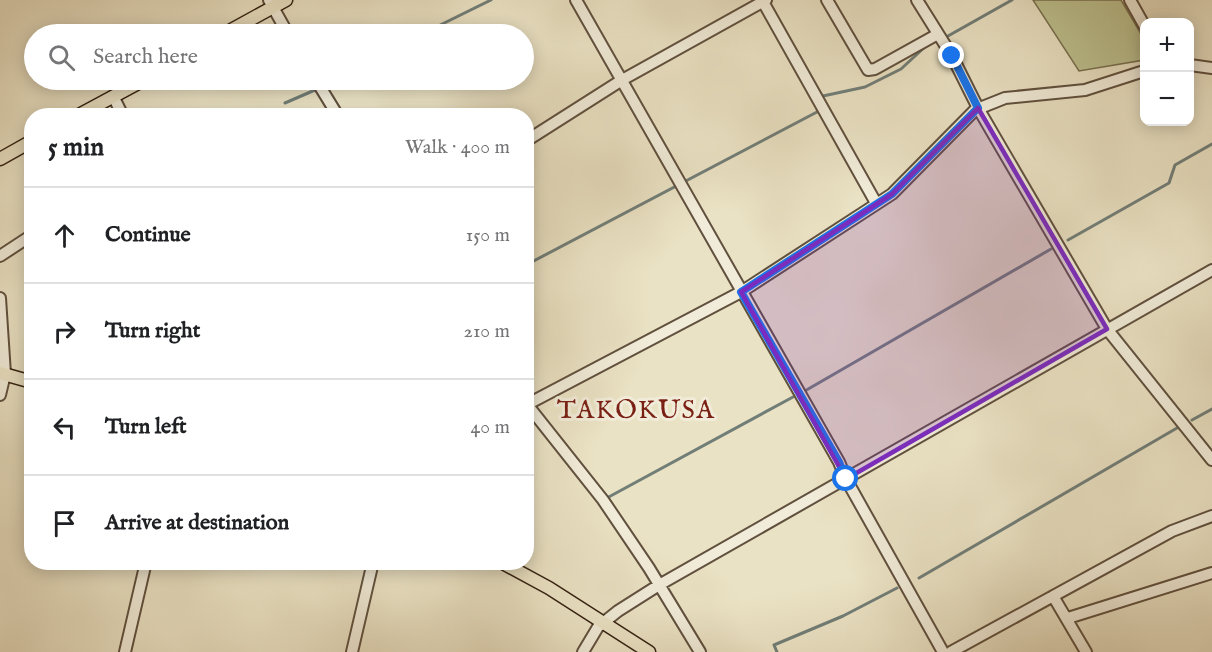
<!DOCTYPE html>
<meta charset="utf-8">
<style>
:root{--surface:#fff;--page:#f6f6f6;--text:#202124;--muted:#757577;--line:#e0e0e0}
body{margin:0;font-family:"IM FELL English",serif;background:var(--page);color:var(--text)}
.controls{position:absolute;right:18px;top:18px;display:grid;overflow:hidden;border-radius:12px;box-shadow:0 3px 15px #0003}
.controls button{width:54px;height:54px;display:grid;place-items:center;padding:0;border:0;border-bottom:2px solid var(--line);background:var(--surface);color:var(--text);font:30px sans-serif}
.stop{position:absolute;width:18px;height:18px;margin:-14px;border:4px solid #1a73e8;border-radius:50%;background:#fff}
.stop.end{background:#1a73e8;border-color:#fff;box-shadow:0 2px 6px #0008}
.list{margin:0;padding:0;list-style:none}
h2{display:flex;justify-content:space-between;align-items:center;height:78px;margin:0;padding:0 24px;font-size:26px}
h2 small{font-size:20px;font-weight:400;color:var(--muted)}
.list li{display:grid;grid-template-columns:39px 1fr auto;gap:18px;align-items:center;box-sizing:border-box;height:96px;padding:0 24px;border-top:2px solid var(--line)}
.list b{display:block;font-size:22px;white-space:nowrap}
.list em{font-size:20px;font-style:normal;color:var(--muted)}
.icon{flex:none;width:33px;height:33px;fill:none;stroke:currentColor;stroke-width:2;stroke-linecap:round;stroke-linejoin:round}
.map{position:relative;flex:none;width:1212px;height:652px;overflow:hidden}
.search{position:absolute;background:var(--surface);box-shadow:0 3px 15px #0003;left:24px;top:24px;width:510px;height:66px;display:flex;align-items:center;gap:15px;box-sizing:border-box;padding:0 21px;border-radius:33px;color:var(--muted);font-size:22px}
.panel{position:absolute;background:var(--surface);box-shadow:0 3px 15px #0003;left:24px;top:108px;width:510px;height:462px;border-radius:24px}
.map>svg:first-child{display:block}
.green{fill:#bdc190;stroke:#787050;stroke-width:1.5}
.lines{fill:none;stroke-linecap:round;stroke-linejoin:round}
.stream{stroke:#717e78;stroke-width:3}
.minor-casing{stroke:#60503e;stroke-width:14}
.major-casing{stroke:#322011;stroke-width:15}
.minor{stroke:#f1ecd9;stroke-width:10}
.major{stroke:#eae2c4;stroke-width:12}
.route{stroke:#1a73e8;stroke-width:8}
.marked{fill:#7b2cbf;fill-opacity:0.2;stroke:#7b2cbf;stroke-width:4.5;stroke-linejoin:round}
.labels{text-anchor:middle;stroke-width:6;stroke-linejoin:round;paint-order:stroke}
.quarter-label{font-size:26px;letter-spacing:1.5px;fill:#7a1f14;stroke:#f1ecd9}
</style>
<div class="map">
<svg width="1212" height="652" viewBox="0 0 1212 652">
<rect width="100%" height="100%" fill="#eae2c4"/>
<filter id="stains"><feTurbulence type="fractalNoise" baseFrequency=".00333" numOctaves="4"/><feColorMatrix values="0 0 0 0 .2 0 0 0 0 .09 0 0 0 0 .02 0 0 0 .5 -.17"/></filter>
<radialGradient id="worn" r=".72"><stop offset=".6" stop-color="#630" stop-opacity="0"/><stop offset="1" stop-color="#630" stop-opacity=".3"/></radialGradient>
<!-- green -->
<path class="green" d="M 1033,0 L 1121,0 L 1144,39 L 1144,60 L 1079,71 Z"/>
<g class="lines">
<!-- stream -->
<path class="stream" d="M 422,34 L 491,0
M 948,36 L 1012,0
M 822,100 L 823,96 L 865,87 L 901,69 L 927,45
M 285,103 L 338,80
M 1068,240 L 1169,183 L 1175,165 L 1212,144
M 526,265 L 817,112 L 819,106
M 803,392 L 1051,249
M 1192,420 L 1212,409
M 605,499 L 793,397
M 919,578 L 1177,428
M 777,652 L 774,645 L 843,616 L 897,588"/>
<defs>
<path id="minor" d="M 269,0 L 288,34
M 576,0 L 839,462 L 846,479 L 943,652
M 762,0 L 876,203
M 827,0 L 868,70 L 875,69 L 938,34
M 917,0 L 952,56 L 978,108 L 1107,329 L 1212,460
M 1130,0 L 1144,25
M 1190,65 L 1212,68
M 316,80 L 338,116
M 113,96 L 123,116
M 526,141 L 622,80 L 766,0
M 0,256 L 32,235
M 0,298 L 5,374 L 0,395
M 526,403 L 603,500 L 649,568 L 700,652
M 526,405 L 741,292 L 892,194 L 975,110 L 1005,98 L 1085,90 L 1144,71
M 1053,596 L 1086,652
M 1068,618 L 1212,573
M 125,652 L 146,562
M 352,652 L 373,562
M 583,652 L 598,627 L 618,611 L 659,585 L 1212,270
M 951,652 L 1172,531 L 1212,516"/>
<path id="major" d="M 224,34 L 286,0
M 77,116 L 144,80
M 0,159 L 32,141
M 0,373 L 32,382
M 501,562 L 549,588 L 649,652"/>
</defs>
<!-- minor casing -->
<use href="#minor" class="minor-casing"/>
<!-- major casing -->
<use href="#major" class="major-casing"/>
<!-- minor -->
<use href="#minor" class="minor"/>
<!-- major -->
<use href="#major" class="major"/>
</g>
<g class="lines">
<!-- route -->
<path class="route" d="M 846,479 L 839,462 L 741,292 L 892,194 L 978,108 L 952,56"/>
</g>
<!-- marked area -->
<path class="marked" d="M 978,108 L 1107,329 L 846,479 L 741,292 L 892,194 Z"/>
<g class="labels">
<!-- quarter labels -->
<g class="quarter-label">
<text x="636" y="418">TAKOKUSA</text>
</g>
</g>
<rect width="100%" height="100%" filter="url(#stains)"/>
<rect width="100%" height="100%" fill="url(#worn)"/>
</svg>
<div class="controls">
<button>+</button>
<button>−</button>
</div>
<div class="stop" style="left:846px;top:479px"></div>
<div class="stop end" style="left:952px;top:56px"></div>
<div class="search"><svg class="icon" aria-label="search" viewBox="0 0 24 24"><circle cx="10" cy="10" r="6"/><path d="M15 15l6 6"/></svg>Search here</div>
<section class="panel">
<h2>5 min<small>Walk · 400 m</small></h2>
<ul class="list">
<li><svg class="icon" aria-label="ahead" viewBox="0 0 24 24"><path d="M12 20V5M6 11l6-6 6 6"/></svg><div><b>Continue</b></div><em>150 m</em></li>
<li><svg class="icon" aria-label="right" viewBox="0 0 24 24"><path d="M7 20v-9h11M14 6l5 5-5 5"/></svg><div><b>Turn right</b></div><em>210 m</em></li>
<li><svg class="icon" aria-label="left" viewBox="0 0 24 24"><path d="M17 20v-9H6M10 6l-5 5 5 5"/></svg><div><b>Turn left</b></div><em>40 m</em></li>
<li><svg class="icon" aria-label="arrive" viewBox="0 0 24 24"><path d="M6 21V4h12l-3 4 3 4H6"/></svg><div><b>Arrive at destination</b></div></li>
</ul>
</section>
</div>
